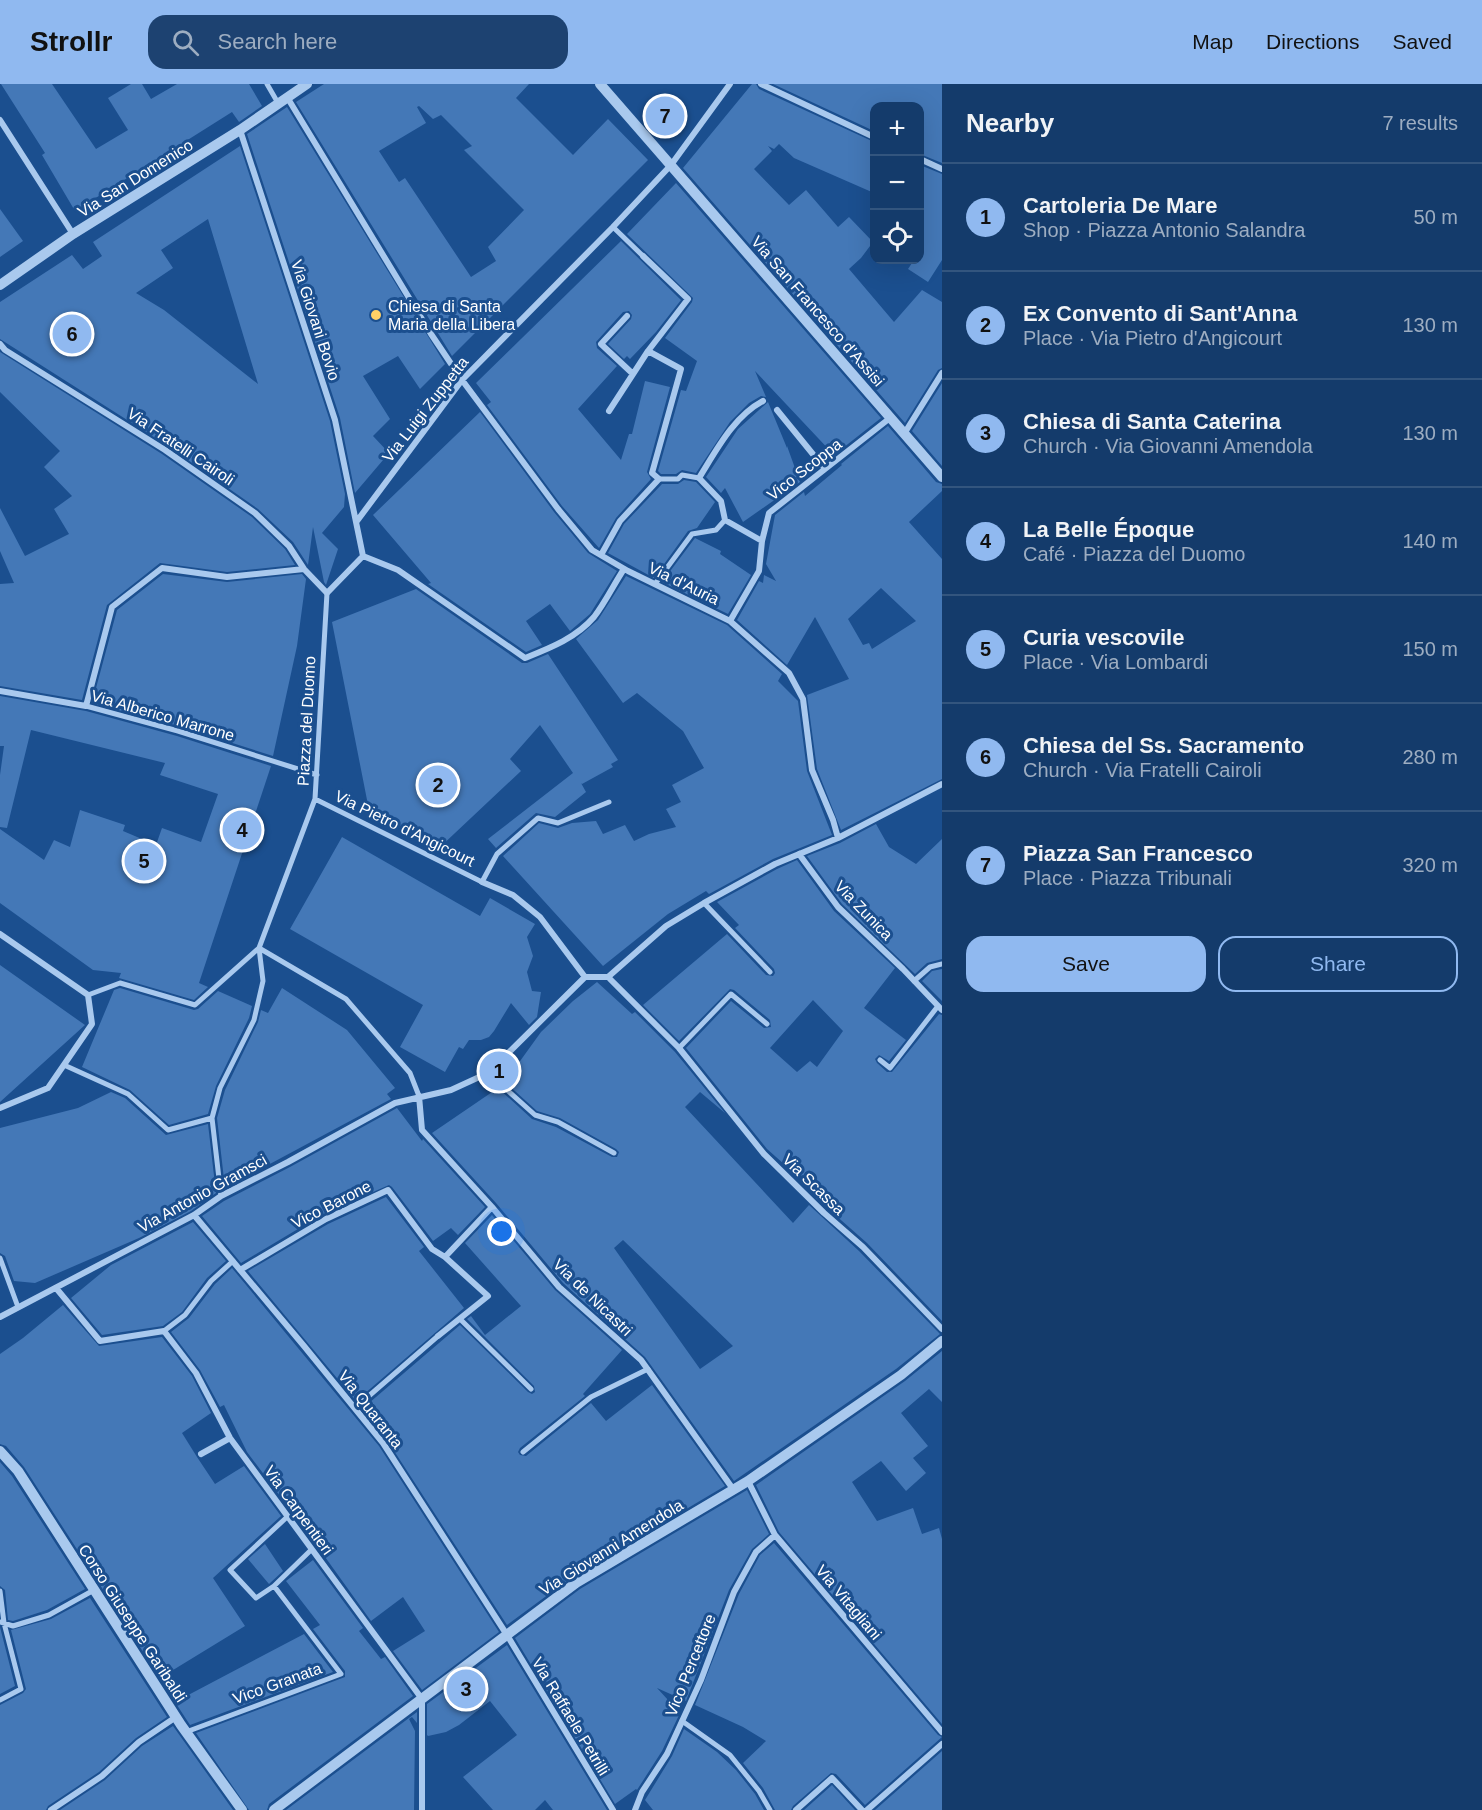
<!DOCTYPE html>
<meta charset="utf-8">
<style>
:root{--surface:#143b6b;--page:#1d4271;--text:#f1f3f6;--muted:#9dadc1;--line:#33557e;--accent:#90b9f0}
body{margin:0;font-family:Arial,sans-serif;background:var(--page);color:var(--text)}
.controls{position:absolute;right:18px;top:18px;display:grid;overflow:hidden;border-radius:12px;box-shadow:0 6px 24px #0002}
.controls button{width:54px;height:54px;display:grid;place-items:center;padding:0;border:0;border-bottom:2px solid var(--line);background:var(--surface);color:var(--text);font:30px sans-serif}
.you{position:absolute;left:502px;top:1148px;width:21px;height:21px;margin:-15px;border:4px solid #fff;border-radius:50%;background:#1a73e8;box-shadow:0 0 0 9px #1a73e833}
.badge{display:grid;place-items:center;width:39px;height:39px;border-radius:50%;background:var(--accent);color:#111;font-size:20px;font-weight:700}
.pin{position:absolute;translate:-50% -50%;border:3px solid #fff;box-shadow:0 2px 6px #0006}
.list{margin:0;padding:0;list-style:none}
h2{display:flex;justify-content:space-between;align-items:center;height:78px;margin:0;padding:0 24px;font-size:26px}
h2 small{font-size:20px;font-weight:400;color:var(--muted)}
.list li{display:grid;grid-template-columns:39px 1fr auto;gap:18px;align-items:center;box-sizing:border-box;height:108px;padding:0 24px;border-top:2px solid var(--line)}
.list b{display:block;font-size:22px;white-space:nowrap}
.list p{margin:0;font-size:20px;white-space:nowrap;color:var(--muted)}
.list em{font-size:20px;font-style:normal;color:var(--muted)}
.actions{display:flex;gap:12px;padding:18px 24px}
.actions a{flex:1;padding:14px 0;border:2px solid var(--accent);border-radius:18px;text-align:center;font-size:21px;color:var(--accent)}
.actions .main{background:var(--accent);color:#111}
.icon{flex:none;width:33px;height:33px;fill:none;stroke:currentColor;stroke-width:2;stroke-linecap:round;stroke-linejoin:round}
.map{position:relative;flex:none;width:942px;height:1726px;overflow:hidden}
header{display:flex;align-items:center;gap:36px;box-sizing:border-box;height:84px;padding:0 30px;background:var(--accent);color:#111}
header strong{font-size:28px}
nav{display:flex;gap:33px;margin-inline-start:auto;font-size:21px}
.search{width:420px;height:54px;background:var(--page);display:flex;align-items:center;gap:15px;box-sizing:border-box;padding:0 21px;border-radius:18px;color:var(--muted);font-size:22px}
main{display:flex}
aside{flex:1;background:var(--surface)}
.map>svg:first-child{display:block}
.building{fill:#4478b7;fill-rule:evenodd}
.lines{fill:none;stroke-linecap:round;stroke-linejoin:round}
.pedestrian{stroke:#a9c9ee;stroke-width:5}
.minor{stroke:#a9c9ee;stroke-width:6}
.tertiary{stroke:#a9c9ee;stroke-width:10}
.poi-dot{fill:#ffd166;stroke:#1b4f8f;stroke-width:2}
.labels{text-anchor:middle;stroke-width:6;stroke-linejoin:round;paint-order:stroke}
.street-label{font-size:16px;fill:#fff;stroke:#1b4f8f}
.poi-label{font-size:16px;fill:#fff;stroke:#1b4f8f;text-anchor:start}
</style>
<header>
<strong>Strollr</strong>
<div class="search"><svg class="icon" aria-label="search" viewBox="0 0 24 24"><circle cx="10" cy="10" r="6"/><path d="M15 15l6 6"/></svg>Search here</div>
<nav><a>Map</a><a>Directions</a><a>Saved</a></nav>
</header>
<main>
<div class="map">
<svg width="942" height="1726" viewBox="0 0 942 1726">
<rect width="100%" height="100%" fill="#1b4f8f"/>
<!-- building -->
<path class="building" d="M 1,0 L 52,0 L 96,65 L 128,46 L 108,14 L 131,0 L 142,0 L 151,15 L 177,0 L 249,0 L 262,22 L 239,38 L 232,28 L 75,127 L 42,71 L 45,69 Z
M 324,0 L 529,0 L 516,14 L 573,71 L 608,35 L 648,76 L 452,272 L 296,18 ZM 419,22 L 433,35 L 441,31 L 472,62 L 464,66 L 524,126 L 488,163 L 496,177 L 471,193 L 405,94 L 399,98 L 379,67 L 426,39 L 417,23 Z
M 752,0 L 756,0 L 759,5 L 874,58 L 874,109 L 794,74 L 779,60 L 774,65 L 768,62 L 772,67 L 754,85 L 789,121 L 806,106 L 838,143 L 849,133 L 873,158 L 861,174 L 849,185 L 894,238 L 922,206 L 942,218 L 942,284 L 938,286 L 905,339 L 683,84 Z
M 773,0 L 942,0 L 942,79 L 920,70 L 920,22 L 874,22 L 874,47 Z
M 287,23 L 445,280 L 420,305 L 398,272 L 363,292 L 390,335 L 373,352 L 389,369 L 355,409 L 340,334 L 247,50 Z
M 240,62 L 330,337 L 345,410 L 344,423 L 322,449 L 338,465 L 326,501 L 324,498 L 313,443 L 308,481 L 293,458 L 258,425 L 168,362 L 0,255 L 0,218 L 72,171 L 83,185 L 102,172 L 93,158 ZM 208,135 L 258,300 L 164,226 L 136,209 L 173,184 L 161,166 Z
M 920,81 L 942,90 L 942,176 L 928,198 L 908,185 L 914,176 L 920,176 Z
M 676,99 L 881,334 L 834,371 L 755,287 L 766,313 L 761,312 L 749,319 L 730,338 L 696,389 L 682,386 L 676,390 L 661,390 L 658,387 L 681,306 L 686,307 L 697,277 L 665,254 L 692,218 L 693,214 L 627,150 Z
M 0,125 L 23,157 L 0,173 Z
M 621,157 L 681,216 L 656,248 L 630,275 L 627,272 L 624,275 L 608,260 L 631,235 L 632,231 L 629,227 L 623,228 L 596,258 L 597,264 L 617,282 L 578,325 L 621,376 L 629,350 L 632,350 L 645,297 L 670,303 L 647,388 L 651,395 L 616,434 L 599,464 L 562,422 L 487,321 L 491,318 L 476,299 Z
M 0,268 L 162,370 L 252,433 L 285,465 L 295,481 L 227,488 L 160,479 L 107,521 L 82,616 L 0,602 L 0,500 L 14,499 L 0,467 L 0,424 L 25,472 L 69,450 L 54,425 L 72,412 L 44,383 L 60,367 L 0,308 Z
M 942,299 L 942,382 L 912,347 Z
M 768,318 L 787,364 L 787,362 L 800,398 L 743,438 L 725,404 L 721,409 L 706,393 L 738,345 Z
M 480,328 L 554,428 L 588,469 L 617,487 L 590,530 L 570,547 L 550,520 L 526,537 L 542,561 L 526,568 L 428,500 L 431,499 L 373,431 Z
M 888,342 L 936,398 L 942,400 L 942,407 L 909,438 L 942,475 L 942,695 L 841,746 L 817,685 L 807,611 L 849,595 L 815,533 L 787,581 L 737,536 L 759,497 L 763,499 L 764,491 L 776,497 L 766,480 L 775,431 L 804,408 L 805,412 L 842,381 L 841,380 ZM 881,504 L 916,537 L 872,565 L 869,559 L 863,561 L 848,535 Z
M 684,396 L 696,398 L 715,418 L 697,444 L 688,447 L 654,494 L 608,469 L 624,440 L 662,400 L 678,400 Z
M 695,454 L 721,467 L 720,470 L 751,491 L 728,530 L 662,498 Z
M 163,490 L 227,498 L 302,490 L 306,495 L 297,562 L 273,672 L 179,642 L 92,619 L 117,526 Z
M 626,492 L 727,541 L 782,590 L 778,597 L 798,617 L 807,687 L 832,751 L 773,775 L 709,810 L 706,807 L 668,830 L 603,882 L 503,772 L 539,739 L 558,744 L 572,739 L 596,737 L 603,750 L 625,741 L 634,757 L 649,750 L 676,743 L 666,725 L 681,718 L 672,701 L 704,684 L 683,647 L 637,609 L 623,619 L 576,555 L 598,536 Z
M 416,505 L 522,579 L 527,579 L 548,570 L 618,676 L 611,680 L 613,683 L 582,700 L 581,699 L 586,708 L 555,733 L 536,729 L 496,764 L 488,755 L 573,689 L 540,641 L 510,675 L 521,687 L 438,765 L 369,726 L 332,538 Z
M 0,612 L 86,627 L 177,652 L 271,682 L 199,899 L 208,903 L 194,916 L 119,894 L 121,889 L 93,886 L 0,819 L 0,745 L 44,776 L 54,756 L 70,763 L 80,726 L 125,741 L 123,747 L 156,761 L 162,744 L 201,758 L 218,710 L 160,691 L 165,679 L 31,646 L 7,744 L 0,743 L 0,691 L 4,662 L 0,662 Z
M 876,740 L 889,763 L 916,780 L 942,755 L 942,875 L 927,879 L 915,890 L 842,820 L 807,772 L 840,759 Z
M 342,753 L 480,832 L 490,814 L 535,840 L 527,853 L 533,872 L 527,888 L 532,907 L 541,908 L 537,933 L 529,941 L 511,919 L 494,947 L 489,953 L 481,956 L 469,956 L 463,965 L 459,963 L 445,988 L 400,963 L 423,921 L 290,845 Z
M 797,776 L 834,827 L 895,884 L 864,924 L 906,956 L 889,977 L 879,971 L 875,975 L 877,979 L 887,988 L 892,988 L 939,930 L 942,931 L 942,1237 L 867,1159 L 816,1114 L 819,1111 L 767,1065 L 686,964 L 731,917 L 764,944 L 771,943 L 770,936 L 734,906 L 730,905 L 679,957 L 643,921 L 727,850 L 766,891 L 773,892 L 775,889 L 774,885 L 735,844 L 739,841 L 717,818 L 777,785 ZM 813,916 L 843,947 L 817,983 L 810,977 L 797,988 L 770,964 Z
M 0,881 L 85,941 L 0,1018 Z
M 942,885 L 942,917 L 922,897 L 932,887 Z
M 597,898 L 632,930 L 635,928 L 675,968 L 725,1029 L 700,1008 L 685,1023 L 793,1139 L 809,1121 L 859,1167 L 940,1250 L 896,1285 L 734,1397 L 645,1273 L 563,1199 L 496,1119 L 432,1049 L 498,1004 L 532,1035 L 556,1043 L 612,1073 L 617,1073 L 619,1068 L 616,1065 L 560,1034 L 537,1027 L 505,998 L 541,948 L 573,917 ZM 623,1156 L 733,1262 L 700,1285 L 614,1164 Z
M 120,904 L 194,926 L 198,925 L 218,907 L 252,922 L 249,934 L 216,1002 L 208,1030 L 169,1041 L 130,1006 L 82,983 L 114,906 Z
M 282,904 L 347,946 L 395,1004 L 387,1010 L 391,1015 L 225,1104 L 217,1034 L 225,1006 L 258,938 L 261,926 L 268,929 Z
M 111,1008 L 125,1014 L 166,1051 L 208,1040 L 216,1109 L 191,1127 L 139,1154 L 35,1199 L 14,1197 L 5,1172 L 0,1169 L 0,1044 L 78,1024 Z
M 397,1024 L 422,1057 L 423,1055 L 485,1123 L 458,1151 L 451,1144 L 433,1157 L 392,1103 L 389,1101 L 323,1130 L 241,1179 L 202,1132 L 224,1117 L 290,1083 Z
M 386,1113 L 424,1163 L 419,1167 L 464,1224 L 356,1317 L 248,1187 L 328,1140 Z
M 492,1131 L 555,1206 L 622,1266 L 583,1310 L 585,1312 L 520,1364 L 518,1368 L 520,1371 L 526,1372 L 591,1319 L 606,1337 L 652,1301 L 725,1402 L 572,1493 L 507,1541 L 387,1356 L 362,1325 L 460,1241 L 528,1308 L 532,1310 L 535,1308 L 534,1302 L 467,1235 L 471,1232 L 485,1251 L 521,1222 L 465,1159 Z
M 193,1138 L 226,1177 L 207,1194 L 182,1228 L 163,1242 L 102,1251 L 71,1214 L 111,1181 Z
M 232,1184 L 379,1362 L 499,1548 L 422,1606 L 393,1567 L 425,1547 L 403,1513 L 371,1537 L 310,1452 L 247,1368 L 224,1321 L 220,1323 L 200,1286 L 171,1248 L 189,1234 L 215,1200 Z
M 63,1221 L 99,1262 L 162,1253 L 192,1292 L 211,1329 L 182,1349 L 197,1373 L 215,1400 L 244,1382 L 281,1432 L 213,1494 L 245,1542 L 160,1594 L 24,1383 L 6,1362 L 0,1360 L 0,1270 L 23,1254 Z
M 942,1267 L 942,1318 L 929,1305 L 901,1329 L 928,1362 L 913,1374 L 926,1389 L 906,1407 L 881,1377 L 852,1398 L 877,1437 L 913,1424 L 922,1450 L 939,1444 L 942,1455 L 942,1640 L 779,1448 L 756,1401 L 905,1297 Z
M 0,1378 L 12,1392 L 85,1505 L 47,1526 L 13,1537 L 8,1536 L 5,1506 L 0,1502 Z
M 747,1406 L 769,1450 L 752,1465 L 729,1506 L 686,1617 L 657,1604 L 680,1629 L 662,1667 L 637,1706 L 636,1705 L 615,1720 L 515,1554 L 580,1505 Z
M 774,1459 L 938,1651 L 942,1653 L 865,1721 L 836,1690 L 831,1689 L 793,1722 L 791,1726 L 775,1726 L 763,1704 L 743,1679 L 766,1657 L 743,1643 L 695,1621 L 739,1510 L 760,1471 Z
M 265,1460 L 283,1487 L 269,1500 L 248,1475 Z
M 313,1476 L 363,1544 L 359,1547 L 381,1575 L 385,1573 L 413,1612 L 269,1720 L 267,1726 L 249,1726 L 196,1649 L 345,1593 L 345,1587 L 313,1545 L 320,1541 L 286,1497 Z
M 90,1514 L 167,1633 L 136,1654 L 99,1688 L 48,1722 L 46,1726 L 0,1726 L 0,1621 L 23,1609 L 26,1605 L 11,1546 L 51,1535 Z
M 0,1543 L 15,1602 L 0,1610 Z
M 304,1550 L 333,1588 L 190,1641 L 175,1618 Z
M 507,1561 L 607,1726 L 553,1726 L 545,1716 L 535,1726 L 493,1726 L 463,1693 L 517,1651 L 490,1617 L 459,1641 L 446,1648 L 428,1652 L 427,1651 L 427,1620 Z
M 417,1628 L 417,1639 L 412,1633 L 409,1635 L 415,1647 L 414,1726 L 286,1726 Z
M 173,1642 L 233,1726 L 60,1726 L 105,1696 L 142,1662 Z
M 684,1645 L 717,1668 L 736,1686 L 755,1710 L 764,1726 L 653,1726 L 645,1716 L 672,1672 Z
M 942,1667 L 942,1726 L 875,1726 Z
M 832,1701 L 855,1726 L 804,1726 Z"/>
<g class="lines">
<!-- pedestrian -->
<path class="pedestrian" d="M 267,0 L 278,19
M 613,143 L 643,172
M 659,395 L 678,395 L 682,391 L 699,394
M 655,500 L 692,450 L 716,446 L 725,436
M 86,622 L 178,647 L 317,691
M 315,715 L 482,798 L 497,770 L 538,734 L 558,739 L 609,718
M 704,819 L 770,888
M 259,864 L 346,915 L 410,989 L 419,1012
M 914,897 L 930,883 L 942,880
M 88,911 L 120,899 L 195,921 L 259,864 L 315,715 L 327,509
M 679,964 L 731,910 L 767,940
M 880,976 L 890,984 L 938,922
M 64,981 L 128,1010 L 168,1046 L 212,1034
M 488,989 L 535,1031 L 558,1038 L 614,1069
M 221,1112 L 212,1034 L 220,1004 L 254,936 L 263,897 L 259,864
M 0,1174 L 18,1223
M 460,1235 L 531,1305
M 164,1247 L 185,1231 L 211,1197 L 233,1177
M 355,1324 L 438,1252
M 523,1368 L 591,1313 L 648,1285
M 274,1502 L 311,1466
M 0,1507 L 4,1539 L 21,1605 L 0,1616
M 0,1538 L 13,1542 L 49,1531 L 94,1506
M 682,1637 L 730,1671 L 759,1707 L 770,1726
M 186,1648 L 341,1590 L 274,1502 L 256,1514 L 230,1486 L 287,1433"/>
<!-- minor -->
<path class="minor" d="M 761,0 L 874,53
M 287,13 L 431,250 L 462,296 L 558,425 L 592,466 L 628,487 L 730,537 L 789,589 L 803,615 L 812,686 L 833,736 L 838,754
M 0,36 L 73,150
M 920,75 L 942,85
M 627,232 L 601,260 L 633,290
M 0,260 L 5,266 L 165,366 L 255,429 L 289,462 L 304,485 L 327,509 L 363,472 L 335,336 L 240,46
M 777,326 L 825,385
M 609,327 L 648,267
M 904,350 L 942,289
M 357,437 L 462,296 L 613,143 L 671,81 L 730,0
M 762,457 L 725,436 L 721,417 L 699,394 C 716,367 733,333 763,317
M 601,471 L 620,437 L 659,395 L 652,389 L 681,285 L 648,267 L 688,215 L 643,172
M 363,472 L 398,486 L 525,574 C 550,564 576,554 594,533 C 605,519 614,500 624,485
M 730,537 L 759,487 L 762,457 L 769,429 L 890,334
M 0,607 L 86,622 L 112,523 L 162,484 L 227,493 L 304,485
M 799,770 L 838,823 L 903,885 L 942,926
M 482,798 L 513,811 L 540,833 L 585,893
M 0,850 L 88,911 L 92,940 L 48,1004 L 0,1024
M 608,893 L 679,964 L 764,1070 L 824,1129 L 863,1163 L 942,1245
M 608,893 L 666,842 L 704,819 L 775,780 L 838,754 L 942,700
M 419,1012 L 422,1046 L 492,1123 L 559,1203 L 641,1276 L 733,1405
M 194,1131 L 304,1262 L 383,1359 L 507,1551 L 613,1726
M 240,1186 L 326,1135 L 388,1106 L 432,1165 L 445,1173
M 56,1204 L 100,1257 L 164,1247 L 196,1289 L 230,1354 L 422,1615 L 422,1726
M 0,1233 L 194,1131 L 221,1112 L 288,1078 L 395,1019 L 451,1006 L 488,989 L 585,893 L 608,893
M 438,1252 L 488,1212 L 445,1173 L 492,1123
M 201,1370 L 230,1354
M 748,1397 L 775,1451 L 942,1648
M 51,1726 L 102,1692 L 139,1658 L 176,1633
M 635,1726 L 642,1708 L 667,1670 L 701,1596 L 734,1508 L 756,1468 L 775,1451
M 796,1726 L 832,1694 L 862,1726
M 867,1726 L 942,1660"/>
<!-- tertiary -->
<path class="tertiary" d="M 600,0 L 942,393
M 0,201 L 73,150 L 240,46 L 307,0
M 0,1367 L 18,1387 L 181,1641 L 242,1726
M 274,1726 L 576,1499 L 748,1397 L 901,1291 L 942,1257"/>
</g>
<!-- markers -->
<circle class="poi-dot" cx="376" cy="231" r="6"/>
<g class="labels">
<!-- street labels -->
<g class="street-label">
<text transform="translate(135 94) rotate(-32)" y="6">Via San Domenico</text>
<text transform="translate(818 227) rotate(49)" y="6">Via San Francesco d'Assisi</text>
<text transform="translate(316 236) rotate(72)" y="6">Via Giovani Bovio</text>
<text transform="translate(425 325) rotate(-52)" y="6">Via Luigi Zuppetta</text>
<text transform="translate(181 362) rotate(34)" y="6">Via Fratelli Cairoli</text>
<text transform="translate(804 385) rotate(-38)" y="6">Vico Scoppa</text>
<text transform="translate(684 499) rotate(26)" y="6">Via d'Auria</text>
<text transform="translate(163 631) rotate(16)" y="6">Via Alberico Marrone</text>
<text transform="translate(306 637) rotate(-87)" y="6">Piazza del Duomo</text>
<text transform="translate(405 744) rotate(26)" y="6">Via Pietro d'Angicourt</text>
<text transform="translate(864 826) rotate(46)" y="6">Via Zunica</text>
<text transform="translate(814 1100) rotate(44)" y="6">Via Scassa</text>
<text transform="translate(202 1109) rotate(-29)" y="6">Via Antonio Gramsci</text>
<text transform="translate(331 1120) rotate(-27)" y="6">Vico Barone</text>
<text transform="translate(593 1213) rotate(44)" y="6">Via de Nicastri</text>
<text transform="translate(371 1325) rotate(52)" y="6">Via Quaranta</text>
<text transform="translate(299 1426) rotate(54)" y="6">Via Carpentieri</text>
<text transform="translate(611 1463) rotate(-32)" y="6">Via Giovanni Amendola</text>
<text transform="translate(849 1518) rotate(50)" y="6">Via Vitagliani</text>
<text transform="translate(133 1539) rotate(57)" y="6">Corso Giuseppe Garibaldi</text>
<text transform="translate(690 1581) rotate(-68)" y="6">Vico Percettore</text>
<text transform="translate(277 1599) rotate(-20)" y="6">Vico Granata</text>
<text transform="translate(571 1632) rotate(59)" y="6">Via Raffaele Petrilli</text>
</g>
<!-- poi labels -->
<g class="poi-label">
<text x="388" y="228">Chiesa di Santa<tspan x="388" dy="18">Maria della Libera</tspan></text>
</g>
</g>
</svg>
<div class="controls">
<button>+</button>
<button>−</button>
<button><svg class="icon" aria-label="locate" viewBox="0 0 24 24"><circle cx="12" cy="12" r="6"/><path d="M12 2v4M12 18v4M2 12h4M18 12h4"/></svg></button>
</div>
<div class="you"></div>
<div class="pin badge" style="left:499px;top:987px">1</div>
<div class="pin badge" style="left:438px;top:701px">2</div>
<div class="pin badge" style="left:466px;top:1605px">3</div>
<div class="pin badge" style="left:242px;top:746px">4</div>
<div class="pin badge" style="left:144px;top:777px">5</div>
<div class="pin badge" style="left:72px;top:250px">6</div>
<div class="pin badge" style="left:665px;top:32px">7</div>
</div>
<aside>
<h2>Nearby<small>7 results</small></h2>
<ul class="list">
<li><span class="badge">1</span><div><b>Cartoleria De Mare</b><p>Shop · Piazza Antonio Salandra</p></div><em>50 m</em></li>
<li><span class="badge">2</span><div><b>Ex Convento di Sant'Anna</b><p>Place · Via Pietro d'Angicourt</p></div><em>130 m</em></li>
<li><span class="badge">3</span><div><b>Chiesa di Santa Caterina</b><p>Church · Via Giovanni Amendola</p></div><em>130 m</em></li>
<li><span class="badge">4</span><div><b>La Belle Époque</b><p>Café · Piazza del Duomo</p></div><em>140 m</em></li>
<li><span class="badge">5</span><div><b>Curia vescovile</b><p>Place · Via Lombardi</p></div><em>150 m</em></li>
<li><span class="badge">6</span><div><b>Chiesa del Ss. Sacramento</b><p>Church · Via Fratelli Cairoli</p></div><em>280 m</em></li>
<li><span class="badge">7</span><div><b>Piazza San Francesco</b><p>Place · Piazza Tribunali</p></div><em>320 m</em></li>
</ul>
<div class="actions"><a class="main">Save</a><a>Share</a></div>
</aside>
</main>
